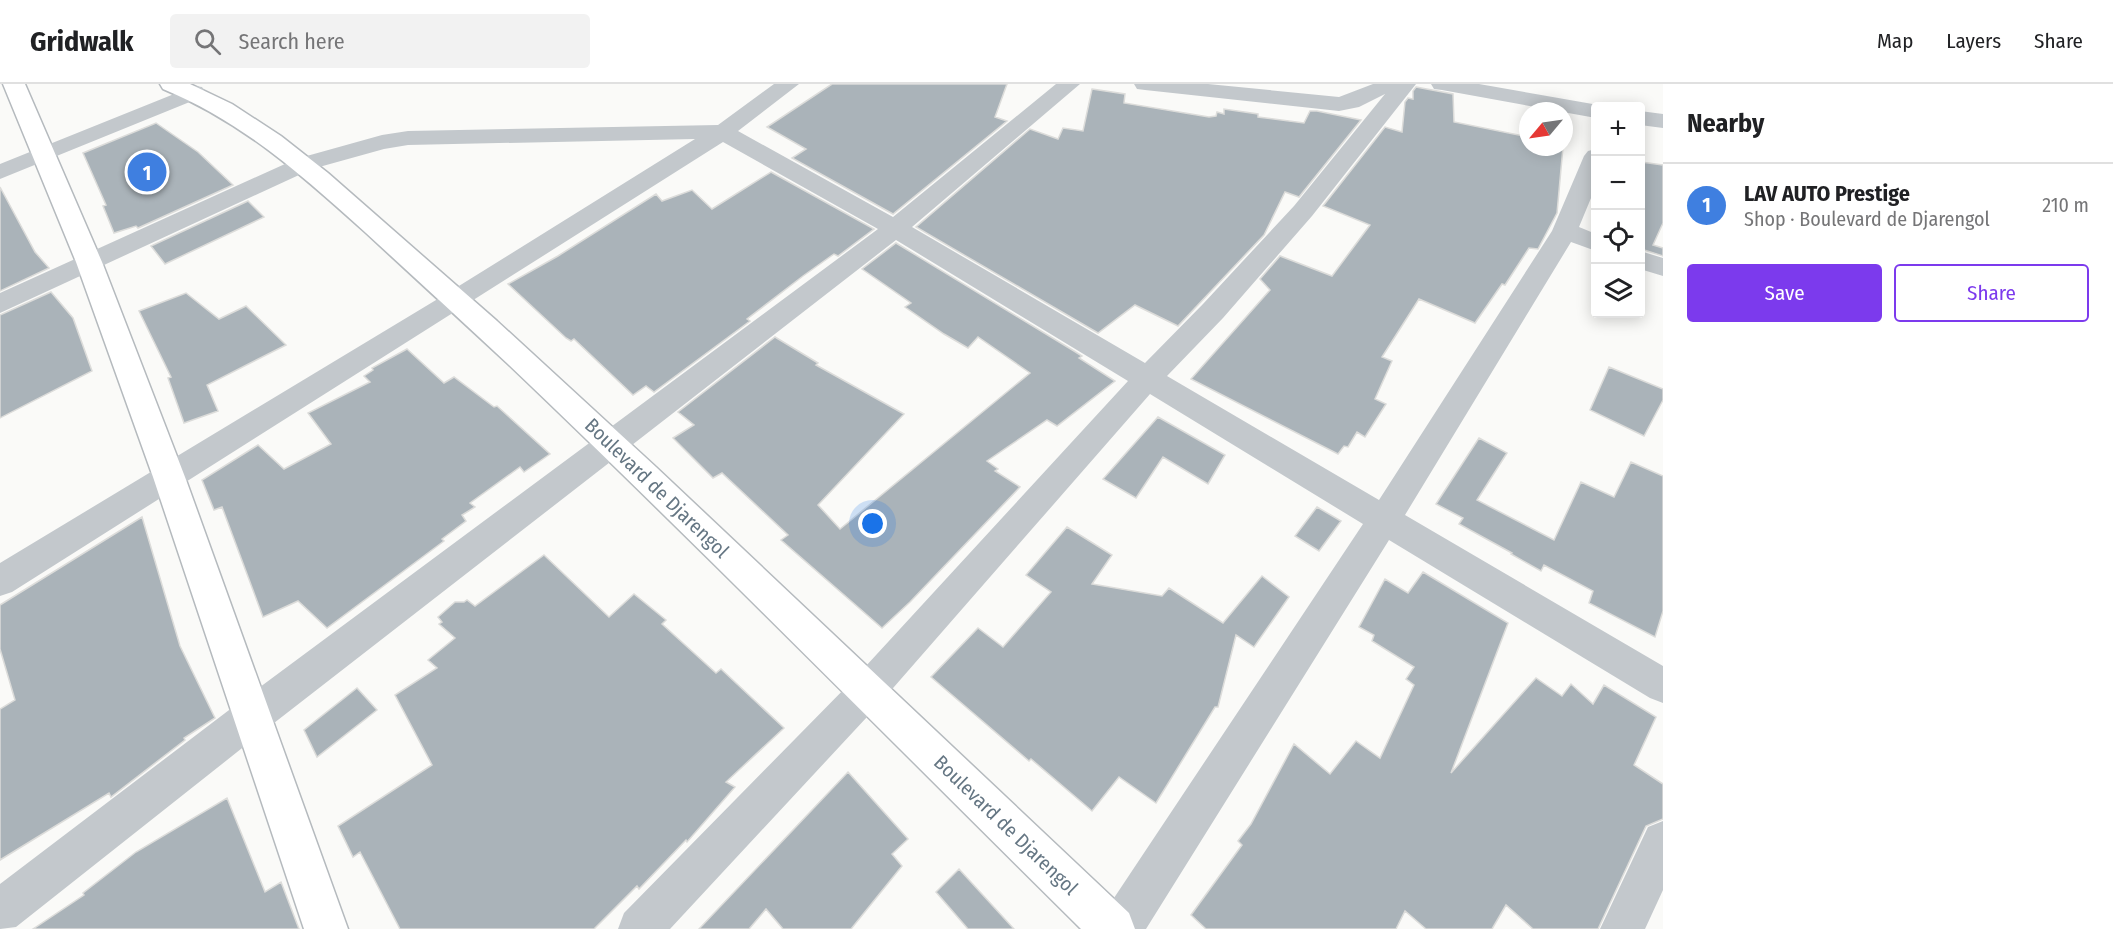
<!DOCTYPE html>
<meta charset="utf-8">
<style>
:root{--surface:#fff;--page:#f2f2f2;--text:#202124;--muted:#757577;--line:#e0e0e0;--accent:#7c3aed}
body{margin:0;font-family:"Fira Sans Condensed",sans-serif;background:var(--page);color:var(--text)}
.controls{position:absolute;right:18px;top:18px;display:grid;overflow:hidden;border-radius:6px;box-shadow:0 3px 15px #0003}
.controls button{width:54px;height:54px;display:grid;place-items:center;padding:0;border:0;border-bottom:2px solid var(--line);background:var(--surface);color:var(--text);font:30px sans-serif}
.compass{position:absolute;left:1519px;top:18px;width:54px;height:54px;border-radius:50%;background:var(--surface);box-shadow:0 3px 15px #0003;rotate:241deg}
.you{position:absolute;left:873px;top:440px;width:21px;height:21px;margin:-15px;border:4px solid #fff;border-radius:50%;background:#1a73e8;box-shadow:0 0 0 9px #1a73e833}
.badge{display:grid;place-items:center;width:39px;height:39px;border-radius:50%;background:var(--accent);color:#fff;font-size:20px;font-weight:700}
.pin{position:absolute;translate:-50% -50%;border:3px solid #fff;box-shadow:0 2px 6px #0006}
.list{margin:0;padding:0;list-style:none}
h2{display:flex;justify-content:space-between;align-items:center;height:78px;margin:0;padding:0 24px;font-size:26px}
h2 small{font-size:20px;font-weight:400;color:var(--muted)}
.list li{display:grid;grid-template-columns:39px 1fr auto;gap:18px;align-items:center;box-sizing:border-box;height:84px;padding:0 24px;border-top:2px solid var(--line)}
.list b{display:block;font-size:22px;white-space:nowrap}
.list p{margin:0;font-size:20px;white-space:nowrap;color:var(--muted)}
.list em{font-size:20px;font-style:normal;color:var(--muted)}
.actions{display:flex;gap:12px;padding:18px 24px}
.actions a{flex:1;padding:14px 0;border:2px solid var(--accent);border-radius:6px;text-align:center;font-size:21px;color:var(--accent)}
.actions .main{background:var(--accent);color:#fff}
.icon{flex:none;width:33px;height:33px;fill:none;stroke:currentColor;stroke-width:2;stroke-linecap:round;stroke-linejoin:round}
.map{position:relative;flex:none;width:1663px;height:845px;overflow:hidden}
header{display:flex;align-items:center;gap:36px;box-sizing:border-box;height:84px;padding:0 30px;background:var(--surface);border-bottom:2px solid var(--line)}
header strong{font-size:28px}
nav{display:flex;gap:33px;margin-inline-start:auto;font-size:21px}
.search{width:420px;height:54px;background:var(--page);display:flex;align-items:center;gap:15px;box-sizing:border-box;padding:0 21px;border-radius:6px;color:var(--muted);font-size:22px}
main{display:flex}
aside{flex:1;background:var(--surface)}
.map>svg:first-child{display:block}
.building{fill:#aab3b9;stroke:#dcdcda;stroke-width:1.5}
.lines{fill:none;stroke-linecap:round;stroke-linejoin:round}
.major-casing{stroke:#b5babe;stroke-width:3}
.minor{fill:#c3c8cc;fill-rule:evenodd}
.major{fill:#fff;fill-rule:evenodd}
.labels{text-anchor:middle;stroke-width:6;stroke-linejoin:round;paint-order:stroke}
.street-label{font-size:20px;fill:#657683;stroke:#fff}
</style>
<header>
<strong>Gridwalk</strong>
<div class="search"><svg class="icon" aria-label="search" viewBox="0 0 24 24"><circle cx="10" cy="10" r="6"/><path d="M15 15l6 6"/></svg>Search here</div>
<nav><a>Map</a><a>Layers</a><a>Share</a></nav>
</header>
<main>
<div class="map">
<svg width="1663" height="845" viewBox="0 0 1663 845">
<rect width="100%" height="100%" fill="#fafaf8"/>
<!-- building -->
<path class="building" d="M 832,0 L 1007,0 L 995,33 L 1007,37 L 893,130 L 792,74 L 806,65 L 767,43 Z
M 1416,3 L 1453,10 L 1454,38 L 1528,53 L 1528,63 L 1563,63 L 1557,129 L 1538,165 L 1529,164 L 1505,201 L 1502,200 L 1475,239 L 1419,215 L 1382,273 L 1392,277 L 1375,315 L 1386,320 L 1365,353 L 1357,348 L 1348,363 L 1344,362 L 1338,370 L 1191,295 L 1270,206 L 1260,195 L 1280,172 L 1332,192 L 1370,141 L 1323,122 L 1385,43 L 1402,48 L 1405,18 L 1408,14 L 1413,15 L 1413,7 Z
M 1092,5 L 1125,10 L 1124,19 L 1209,33 L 1216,32 L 1217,28 L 1224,30 L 1224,25 L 1258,30 L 1258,33 L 1304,39 L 1310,27 L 1317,27 L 1361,36 L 1299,113 L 1285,108 L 1264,151 L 1178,242 L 1135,221 L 1098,249 L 916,143 L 1030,45 L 1058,55 L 1063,44 L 1083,47 Z
M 156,39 L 198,68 L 233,101 L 138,144 L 136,142 L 114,149 L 103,122 L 106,121 L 83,69 Z
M 1641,78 L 1663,81 L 1663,139 L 1653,161 L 1663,164 L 1663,172 L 1641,165 Z
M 771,88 L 874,145 L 838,172 L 834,170 L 803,192 L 747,235 L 750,237 L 654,308 L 646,302 L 633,311 L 574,255 L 571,257 L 566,254 L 508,200 L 558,172 L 656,110 L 662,117 L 692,106 L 712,125 Z
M 0,103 L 35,168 L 49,184 L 0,207 Z
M 248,117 L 264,133 L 165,180 L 151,162 Z
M 896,159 L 1074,267 L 1082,272 L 1079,274 L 1115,297 L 1057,342 L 1047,336 L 987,377 L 998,385 L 995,387 L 1020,403 L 910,518 L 882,544 L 781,456 L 788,451 L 722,389 L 713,394 L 673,354 L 694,341 L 678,328 L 775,253 L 818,279 L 816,281 L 904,330 L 818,421 L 840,445 L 1030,289 L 978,253 L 968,264 L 944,250 L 905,223 L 911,219 L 862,185 Z
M 51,208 L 73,234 L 92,287 L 0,334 L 0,231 Z
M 186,209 L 219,235 L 246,222 L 286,261 L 207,301 L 218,327 L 184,339 L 168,294 L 171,293 L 139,227 Z
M 407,265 L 444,299 L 454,293 L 494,323 L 497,322 L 550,370 L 524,388 L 520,383 L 470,419 L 475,423 L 462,431 L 466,437 L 442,455 L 444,457 L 327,544 L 298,517 L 263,533 L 222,423 L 214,426 L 202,396 L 258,361 L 284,385 L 331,360 L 308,329 L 370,298 L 364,292 L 373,286 L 372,284 Z
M 1609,283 L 1663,305 L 1663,316 L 1644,352 L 1590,326 Z
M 1158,333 L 1225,371 L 1208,400 L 1163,373 L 1136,414 L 1103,395 Z
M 1479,354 L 1507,369 L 1477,416 L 1554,456 L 1581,398 L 1614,413 L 1631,378 L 1663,392 L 1663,527 L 1655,553 L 1589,519 L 1593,507 L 1544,481 L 1541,487 L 1511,470 L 1512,469 L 1459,440 L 1463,434 L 1436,420 Z
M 1317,423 L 1341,437 L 1319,467 L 1295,452 Z
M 142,433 L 180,562 L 215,634 L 184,654 L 185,656 L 111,713 L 109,709 L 0,776 L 0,625 L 15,616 L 0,565 L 0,521 Z
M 1067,443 L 1112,471 L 1092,500 L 1162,512 L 1169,504 L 1223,539 L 1262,492 L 1289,513 L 1254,563 L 1236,551 L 1218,623 L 1215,623 L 1156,719 L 1119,693 L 1092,727 L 1031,675 L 1029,677 L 931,593 L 978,544 L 1003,563 L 1051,508 L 1026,491 Z
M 544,471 L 609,533 L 634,510 L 666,536 L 662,540 L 716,589 L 721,585 L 784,644 L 726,698 L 735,703 L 687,758 L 686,756 L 639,805 L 637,802 L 594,845 L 400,845 L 360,768 L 353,773 L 338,742 L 432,681 L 395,611 L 437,584 L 428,576 L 455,554 L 439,540 L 442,538 L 438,533 L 455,518 L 464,518 L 467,516 L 475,522 Z
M 1423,488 L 1508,539 L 1451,689 L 1536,594 L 1562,612 L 1571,600 L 1593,620 L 1604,601 L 1656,633 L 1634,681 L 1663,700 L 1663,735 L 1646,742 L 1598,845 L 1533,845 L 1506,821 L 1492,845 L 1426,845 L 1405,827 L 1396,845 L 1206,845 L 1191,831 L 1242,761 L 1238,757 L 1251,740 L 1294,660 L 1330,690 L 1356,657 L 1380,674 L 1414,601 L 1406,595 L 1414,583 L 1372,557 L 1374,551 L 1359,543 L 1385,495 L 1408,509 Z
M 357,604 L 377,626 L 317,673 L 304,646 Z
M 848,688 L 908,755 L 892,770 L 902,782 L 851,845 L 783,845 L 766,825 L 749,845 L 699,845 Z
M 227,714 L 265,808 L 281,798 L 299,845 L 33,845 L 84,811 L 83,809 L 136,768 Z
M 959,785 L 1014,845 L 968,845 L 936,808 Z"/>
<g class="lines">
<defs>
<path id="major" d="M 3,0 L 25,0 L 102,178 L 185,393 L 348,845 L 304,845 L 153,393 L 76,178 Z
M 160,0 L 190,0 L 232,20 L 281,52 L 328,89 L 497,237 L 656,383 L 1129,829 L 1135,845 L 1081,845 C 891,657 703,466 509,281 C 462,237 414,193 366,149 C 303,92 243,38 163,5 Z"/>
</defs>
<!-- major casing -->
<use href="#major" class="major-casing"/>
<!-- minor -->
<path class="minor" d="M 774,0 L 799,0 L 738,47 L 893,133 L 1056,0 L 1080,0 L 912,143 L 1145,279 L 1203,220 L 1294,122 L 1385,10 L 1359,23 L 1339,27 L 1145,6 L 1137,5 L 1134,0 L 1208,0 L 1339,13 L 1373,0 L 1416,0 L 1312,132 L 1223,234 L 1167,292 L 1379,416 L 1552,147 L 1584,72 L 1588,67 L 1596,65 L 1596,102 L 1579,143 L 1596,150 L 1596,167 L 1571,158 L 1405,431 L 1663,582 L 1663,619 L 1650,614 L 1389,456 L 1146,845 L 1098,845 L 1104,829 L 1363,440 L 1150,310 L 880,619 L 670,845 L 618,845 L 624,829 L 854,595 L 1128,297 L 896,156 L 265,646 L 16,843 L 0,845 L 0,800 L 237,620 L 878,145 L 723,58 L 12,508 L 0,512 L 0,479 L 446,210 L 695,55 L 408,61 L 384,65 L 312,85 L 0,229 L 0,209 L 296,75 L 382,51 L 408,47 L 718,41 Z
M 1431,0 L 1479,0 L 1604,22 L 1596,22 L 1596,34 L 1442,6 L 1434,5 Z
M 194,2 L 202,3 L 205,8 L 202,13 L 0,95 L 0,80 Z
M 1640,27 L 1663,30 L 1663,44 L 1640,41 Z
M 1640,167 L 1663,174 L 1663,192 L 1640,185 Z
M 1663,737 L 1663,806 L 1645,845 L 1600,845 L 1648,743 Z"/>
<!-- major -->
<use href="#major" class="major"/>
</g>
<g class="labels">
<!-- street labels -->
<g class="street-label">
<text transform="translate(657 404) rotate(44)" y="7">Boulevard de Djarengol</text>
<text transform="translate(1006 741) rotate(44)" y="7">Boulevard de Djarengol</text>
</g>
</g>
</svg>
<div class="controls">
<button>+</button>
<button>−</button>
<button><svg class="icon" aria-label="locate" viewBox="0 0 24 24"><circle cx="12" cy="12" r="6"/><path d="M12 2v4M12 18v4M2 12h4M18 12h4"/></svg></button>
<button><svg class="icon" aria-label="layers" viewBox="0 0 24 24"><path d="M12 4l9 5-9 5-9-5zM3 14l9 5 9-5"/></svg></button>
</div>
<svg class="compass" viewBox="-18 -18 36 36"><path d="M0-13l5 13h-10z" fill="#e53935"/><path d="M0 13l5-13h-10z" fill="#757577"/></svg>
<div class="you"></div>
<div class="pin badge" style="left:147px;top:88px;background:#3f7fe0">1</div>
</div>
<aside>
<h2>Nearby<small></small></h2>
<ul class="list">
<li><span class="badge" style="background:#3f7fe0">1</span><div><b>LAV AUTO Prestige</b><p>Shop · Boulevard de Djarengol</p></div><em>210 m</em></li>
</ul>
<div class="actions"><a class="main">Save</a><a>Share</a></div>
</aside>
</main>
